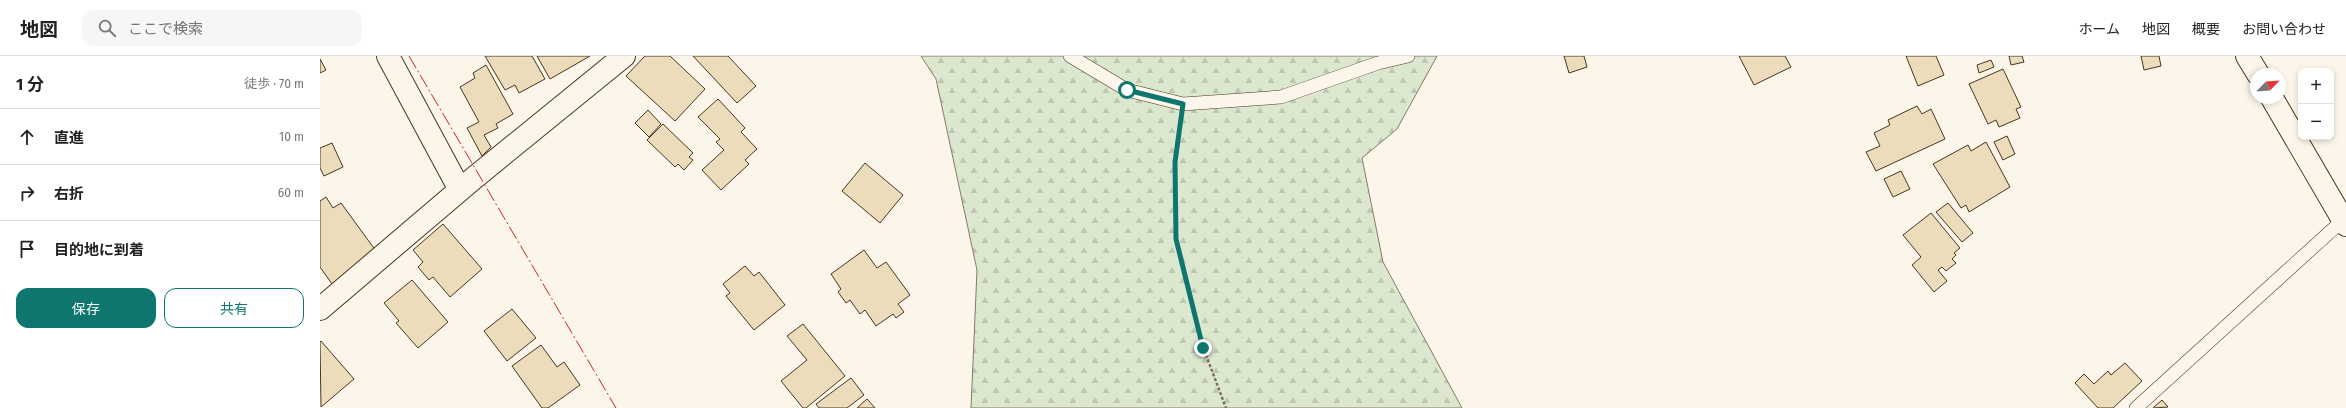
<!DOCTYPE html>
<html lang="ja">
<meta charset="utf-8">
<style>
:root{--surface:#fff;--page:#f6f6f6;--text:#222;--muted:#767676;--line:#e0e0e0;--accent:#0f766e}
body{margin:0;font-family:"Fira Sans Condensed","Noto Sans JP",sans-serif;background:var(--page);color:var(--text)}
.controls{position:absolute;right:12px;top:12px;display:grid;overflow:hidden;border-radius:8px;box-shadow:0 2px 6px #0003}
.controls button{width:36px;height:36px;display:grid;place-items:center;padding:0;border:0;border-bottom:1px solid var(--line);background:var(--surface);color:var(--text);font:20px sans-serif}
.compass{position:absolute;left:1930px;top:12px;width:36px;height:36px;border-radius:50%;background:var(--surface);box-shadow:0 2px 6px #0003;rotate:65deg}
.stop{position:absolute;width:12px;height:12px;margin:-9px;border:3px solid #0f766e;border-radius:50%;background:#fff}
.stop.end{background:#0f766e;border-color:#fff;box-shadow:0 1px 4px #0008}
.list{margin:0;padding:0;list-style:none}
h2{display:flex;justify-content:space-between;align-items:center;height:52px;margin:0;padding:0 16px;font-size:17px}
h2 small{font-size:13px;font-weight:400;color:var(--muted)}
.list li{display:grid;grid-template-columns:26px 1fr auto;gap:12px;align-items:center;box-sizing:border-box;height:56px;padding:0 16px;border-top:1px solid var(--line)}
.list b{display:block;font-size:15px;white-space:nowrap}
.list em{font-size:13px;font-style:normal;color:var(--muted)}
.actions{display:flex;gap:8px;padding:12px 16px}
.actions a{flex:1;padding:9px 0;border:1px solid var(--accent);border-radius:12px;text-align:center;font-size:14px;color:var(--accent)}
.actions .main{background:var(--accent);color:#fff}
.icon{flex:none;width:22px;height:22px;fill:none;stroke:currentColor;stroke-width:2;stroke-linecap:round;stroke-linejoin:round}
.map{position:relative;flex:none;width:2026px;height:352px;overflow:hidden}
header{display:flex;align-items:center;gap:24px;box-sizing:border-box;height:56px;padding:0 20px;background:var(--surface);border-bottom:1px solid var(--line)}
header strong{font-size:19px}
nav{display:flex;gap:22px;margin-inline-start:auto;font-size:14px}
.search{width:280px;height:36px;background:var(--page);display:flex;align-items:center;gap:10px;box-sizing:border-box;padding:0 14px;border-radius:12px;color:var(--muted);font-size:15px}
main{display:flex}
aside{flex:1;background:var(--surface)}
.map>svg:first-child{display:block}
.forest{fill:url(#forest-firs);stroke:#887966}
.building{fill:#ecdcbc;stroke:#4a3520}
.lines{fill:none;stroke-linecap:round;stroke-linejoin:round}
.lane-casing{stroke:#4a3520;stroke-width:14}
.street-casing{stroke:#4a3520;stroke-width:24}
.path{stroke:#7f6f5c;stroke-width:2.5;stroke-dasharray:3 2;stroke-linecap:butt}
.lane{stroke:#fbf6e9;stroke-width:13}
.street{stroke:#fbf6e9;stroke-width:22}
.power{stroke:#c62828;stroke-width:1;stroke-dasharray:14 3 2 3;stroke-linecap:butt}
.route{stroke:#0f766e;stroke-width:5}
</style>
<header>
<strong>地図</strong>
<div class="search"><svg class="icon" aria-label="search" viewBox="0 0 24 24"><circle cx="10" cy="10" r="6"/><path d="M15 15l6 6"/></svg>ここで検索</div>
<nav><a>ホーム</a><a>地図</a><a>概要</a><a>お問い合わせ</a></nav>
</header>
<main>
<aside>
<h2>1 分<small>徒歩 · 70 m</small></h2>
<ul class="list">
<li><svg class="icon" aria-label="ahead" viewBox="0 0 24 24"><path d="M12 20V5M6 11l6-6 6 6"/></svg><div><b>直進</b></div><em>10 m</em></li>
<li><svg class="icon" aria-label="right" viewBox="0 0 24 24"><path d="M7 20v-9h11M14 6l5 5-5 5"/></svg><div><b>右折</b></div><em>60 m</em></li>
<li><svg class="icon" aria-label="arrive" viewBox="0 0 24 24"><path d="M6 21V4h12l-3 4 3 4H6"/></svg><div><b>目的地に到着</b></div></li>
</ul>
<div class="actions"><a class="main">保存</a><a>共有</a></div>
</aside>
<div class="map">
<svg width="2026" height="352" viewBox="0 0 2026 352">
<defs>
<pattern id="forest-firs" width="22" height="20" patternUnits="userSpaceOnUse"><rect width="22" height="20" fill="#dce7d0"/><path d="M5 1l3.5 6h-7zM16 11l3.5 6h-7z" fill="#bec7b2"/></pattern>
</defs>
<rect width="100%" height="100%" fill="#fbf6e9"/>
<!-- forest -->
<path class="forest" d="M 601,0 L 1117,0 L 1077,73 L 1042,102 L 1063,206 L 1142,352 L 651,352 L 657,214 L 616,23 Z"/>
<!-- building -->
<path class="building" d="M 165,0 L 212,0 L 225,23 L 199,37 L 195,29 L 185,34 Z
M 217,0 L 270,0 L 230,23 Z
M 325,0 L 350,0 L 385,33 L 355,65 L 306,20 Z
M 373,0 L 408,0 L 436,30 L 417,47 Z
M 1244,0 L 1264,0 L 1267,11 L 1249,17 Z
M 1419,0 L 1465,0 L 1471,11 L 1434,29 Z
M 1586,0 L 1616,0 L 1624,19 L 1598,30 Z
M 1689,0 L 1702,0 L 1704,6 L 1691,9 Z
M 1821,0 L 1839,0 L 1841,10 L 1824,14 Z
M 0,3 L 6,14 L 0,17 Z
M 1671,4 L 1674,11 L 1659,17 L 1657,9 Z
M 166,9 L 193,58 L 176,68 L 178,72 L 164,79 L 171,91 L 162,100 L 147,72 L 159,66 L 140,31 L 155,22 L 153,17 Z
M 1683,13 L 1701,51 L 1696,53 L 1700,62 L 1679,71 L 1676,64 L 1668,68 L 1649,28 Z
M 398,43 L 425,72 L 421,76 L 437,93 L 425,104 L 429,108 L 401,134 L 382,114 L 404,94 L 396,86 L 400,83 L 378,61 Z
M 1597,50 L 1602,58 L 1611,53 L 1625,83 L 1556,115 L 1546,96 L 1560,90 L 1554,77 L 1570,69 L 1568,64 Z
M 328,54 L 341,68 L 329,81 L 315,67 Z
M 343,68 L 373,97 L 369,101 L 373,104 L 364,114 L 358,108 L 355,111 L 327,84 Z
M 1687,80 L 1695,98 L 1683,104 L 1674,86 Z
M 1666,86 L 1690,131 L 1649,156 L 1646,149 L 1641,152 L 1613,108 L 1648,89 L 1651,95 Z
M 12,87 L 23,111 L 4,120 L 0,112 L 0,92 Z
M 545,107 L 583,139 L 560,167 L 522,135 Z
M 1581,115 L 1590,133 L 1573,141 L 1564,123 Z
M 6,141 L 13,152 L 21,147 L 56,195 L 12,228 L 0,211 L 0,145 Z
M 1628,147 L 1653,177 L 1642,186 L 1616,156 Z
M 1611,157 L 1640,192 L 1634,197 L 1636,199 L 1632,203 L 1636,207 L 1626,215 L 1622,211 L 1618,214 L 1627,225 L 1614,236 L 1592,209 L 1601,201 L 1583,179 Z
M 123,168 L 162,213 L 130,241 L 113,221 L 109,224 L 98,211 L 103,206 L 93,194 Z
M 544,194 L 557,212 L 566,206 L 590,239 L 578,248 L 584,256 L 576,262 L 573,258 L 556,270 L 545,254 L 540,258 L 530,244 L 526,247 L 518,236 L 521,233 L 511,218 Z
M 425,210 L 434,220 L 439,216 L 465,249 L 434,274 L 406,240 L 410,237 L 403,228 Z
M 92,224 L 128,266 L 98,292 L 76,267 L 79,265 L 64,247 Z
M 192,253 L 216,282 L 187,305 L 164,275 Z
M 483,268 L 525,320 L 486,352 L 483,352 L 461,325 L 487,304 L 467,280 Z
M 1,285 L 34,323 L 1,351 L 0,286 Z
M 221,289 L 237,311 L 244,306 L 260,329 L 228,352 L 222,352 L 192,310 Z
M 1805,307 L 1822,325 L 1793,352 L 1778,352 L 1755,327 L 1764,318 L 1774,328 L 1788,315 L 1791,319 Z
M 531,322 L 544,339 L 527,352 L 499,352 L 496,348 Z
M 547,343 L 555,352 L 537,352 Z
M 1842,344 L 1848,351 L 1833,352 Z"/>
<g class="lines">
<defs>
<path id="lane" d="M 750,0 L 807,34 L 863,48 L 961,41 L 1058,7 L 1088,0
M 1816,352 L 2022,165"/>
<path id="street" d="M 68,0 L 140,134
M 1927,0 L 1938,18
M 1952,42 L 2026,169
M 0,253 L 154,122 L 304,0"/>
</defs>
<!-- lane casing -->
<use href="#lane" class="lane-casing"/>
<!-- street casing -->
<use href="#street" class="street-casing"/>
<!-- path -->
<path class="path" d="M 860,68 L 855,106 L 856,183 L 883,291 L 906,352"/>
<!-- lane -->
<use href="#lane" class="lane"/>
<!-- street -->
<use href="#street" class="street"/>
<!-- power -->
<path class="power" d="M 89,0 L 296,352"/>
</g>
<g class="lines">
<!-- route -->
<path class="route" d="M 807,34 L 863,48 L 855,106 L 856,183 L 883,292"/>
</g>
</svg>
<div class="controls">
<button>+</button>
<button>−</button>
</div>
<svg class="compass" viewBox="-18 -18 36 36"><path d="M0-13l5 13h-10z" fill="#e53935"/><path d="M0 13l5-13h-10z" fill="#767676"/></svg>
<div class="stop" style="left:807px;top:34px"></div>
<div class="stop end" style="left:883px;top:292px"></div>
</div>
</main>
